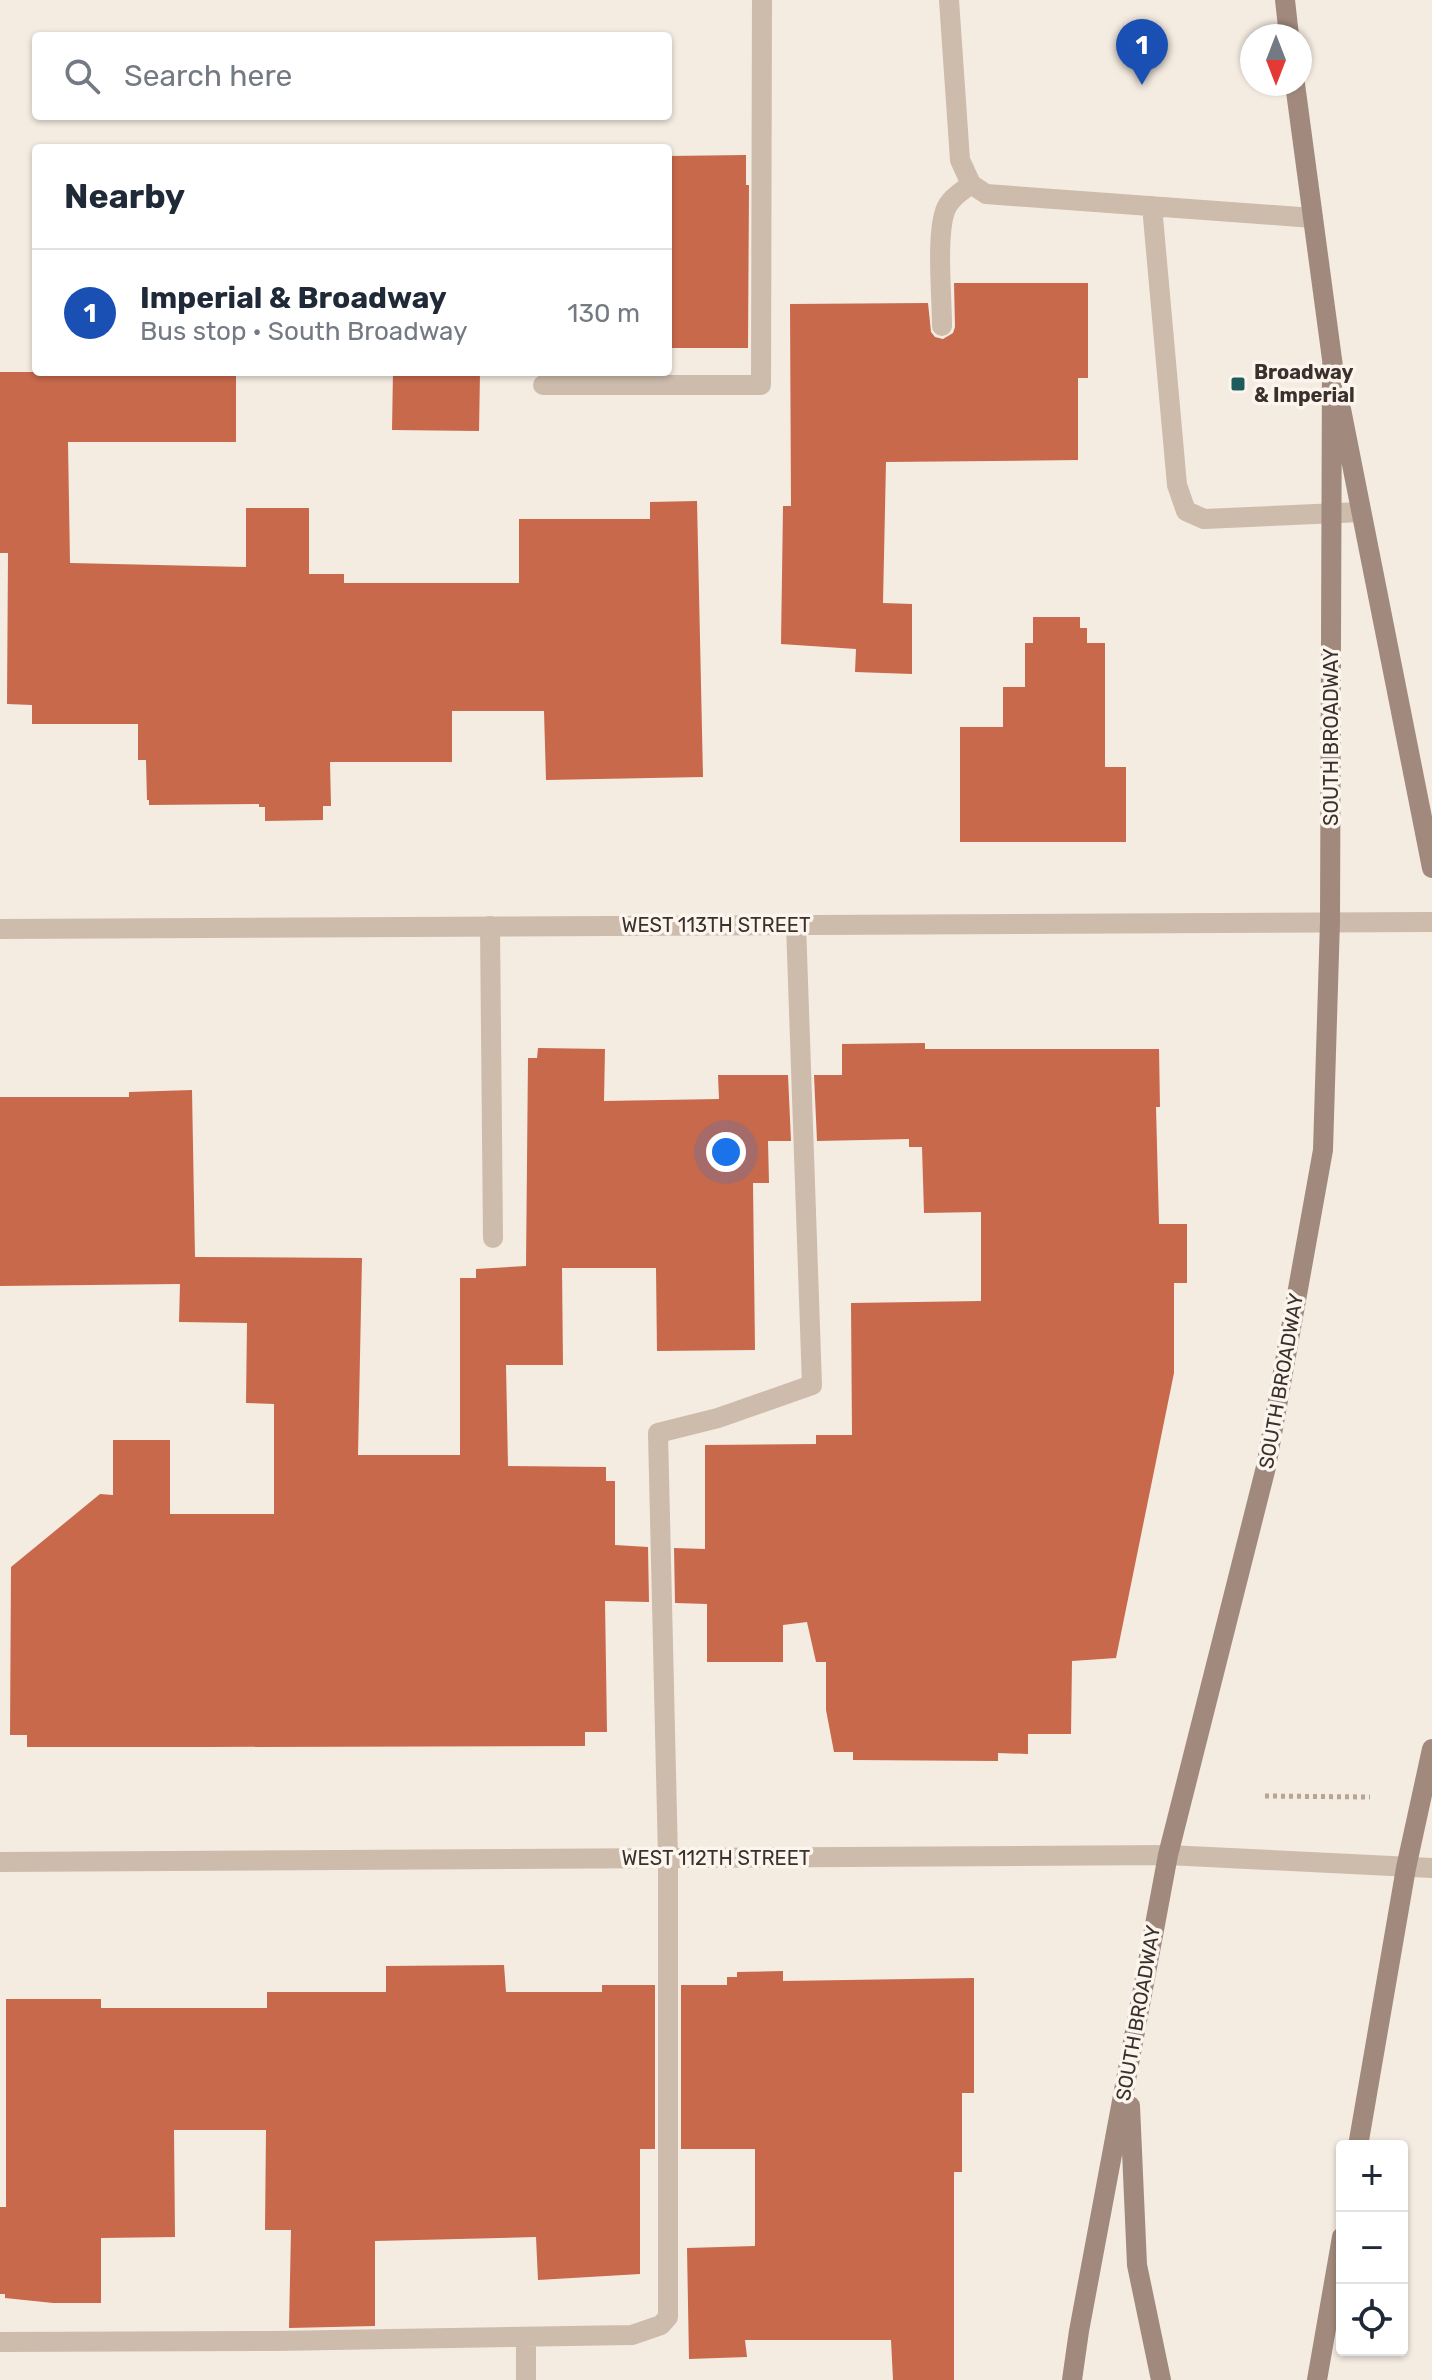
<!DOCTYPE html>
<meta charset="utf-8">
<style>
:root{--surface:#fff;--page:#f2f2f3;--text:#1f2937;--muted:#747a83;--line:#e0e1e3;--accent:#1a73e8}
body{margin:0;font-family:Rubik,sans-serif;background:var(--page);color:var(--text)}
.controls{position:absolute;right:24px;bottom:24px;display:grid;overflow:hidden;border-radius:8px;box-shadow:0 2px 6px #0004}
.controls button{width:72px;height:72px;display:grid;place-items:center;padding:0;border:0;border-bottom:2px solid var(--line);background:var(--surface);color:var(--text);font:40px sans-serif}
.compass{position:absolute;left:1240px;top:24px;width:72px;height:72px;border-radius:50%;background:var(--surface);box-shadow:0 2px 6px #0004;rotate:180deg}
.you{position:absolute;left:726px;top:1152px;width:28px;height:28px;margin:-20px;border:6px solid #fff;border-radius:50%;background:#1a73e8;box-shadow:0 0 0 12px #1a73e833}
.badge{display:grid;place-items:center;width:52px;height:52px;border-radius:50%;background:var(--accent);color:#fff;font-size:26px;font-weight:700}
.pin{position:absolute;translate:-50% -66px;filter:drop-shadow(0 2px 4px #0008)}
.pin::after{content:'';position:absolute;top:42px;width:28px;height:24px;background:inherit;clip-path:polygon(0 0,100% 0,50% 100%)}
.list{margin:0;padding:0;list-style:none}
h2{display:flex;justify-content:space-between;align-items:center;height:104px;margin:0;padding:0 32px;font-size:34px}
h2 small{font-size:26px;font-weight:400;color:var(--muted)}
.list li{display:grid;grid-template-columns:52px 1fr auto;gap:24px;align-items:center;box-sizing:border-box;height:128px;padding:0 32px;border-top:2px solid var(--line)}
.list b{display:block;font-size:30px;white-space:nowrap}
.list p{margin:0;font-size:26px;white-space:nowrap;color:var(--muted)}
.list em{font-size:26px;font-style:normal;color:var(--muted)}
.icon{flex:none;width:44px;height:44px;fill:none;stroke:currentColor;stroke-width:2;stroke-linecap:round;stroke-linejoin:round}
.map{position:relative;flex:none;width:1432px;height:2380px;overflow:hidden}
.search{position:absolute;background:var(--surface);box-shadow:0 2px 6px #0004;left:32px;top:32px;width:640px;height:88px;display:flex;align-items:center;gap:20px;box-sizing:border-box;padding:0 28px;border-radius:8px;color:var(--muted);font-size:30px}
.panel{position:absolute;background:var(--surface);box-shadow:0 2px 6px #0004;left:32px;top:144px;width:640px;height:232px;border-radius:8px}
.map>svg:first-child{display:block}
.building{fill:#c8694b}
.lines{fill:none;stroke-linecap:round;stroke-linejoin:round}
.path{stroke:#b9a596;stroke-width:5;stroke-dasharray:4 4;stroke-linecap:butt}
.lane{stroke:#cdbbac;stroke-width:20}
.street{stroke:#cdbbac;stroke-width:20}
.secondary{stroke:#a18a7d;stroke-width:20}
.poi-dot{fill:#1f5a5e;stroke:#fbf5ee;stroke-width:3}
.labels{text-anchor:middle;stroke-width:7;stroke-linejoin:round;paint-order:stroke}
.poi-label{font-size:20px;font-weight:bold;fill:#3b302b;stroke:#fbf5ee;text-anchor:start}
.street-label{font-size:20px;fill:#3b302b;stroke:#fbf5ee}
</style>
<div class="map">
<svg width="1432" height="2380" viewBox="0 0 1432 2380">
<rect width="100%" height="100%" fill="#f4ebe1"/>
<!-- building -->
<path class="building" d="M 746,155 L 746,185 L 749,185 L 748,348 L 668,348 L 668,156 Z
M 954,283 L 1088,283 L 1088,378 L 1078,378 L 1078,460 L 886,462 L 883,603 L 912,604 L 912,674 L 855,672 L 856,649 L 781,644 L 783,506 L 791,506 L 790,304 L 928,303 L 931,332 L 935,337 L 943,339 L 953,333 L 955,327 Z
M 0,372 L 236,372 L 236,442 L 68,442 L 70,563 L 246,567 L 246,508 L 309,508 L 309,574 L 344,574 L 344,583 L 519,583 L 519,519 L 650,519 L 650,502 L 697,501 L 703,777 L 546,780 L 544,711 L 452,711 L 452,762 L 330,762 L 331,806 L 323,806 L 323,820 L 265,821 L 265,807 L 259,807 L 259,804 L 149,805 L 149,800 L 147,800 L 146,760 L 138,760 L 138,724 L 32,724 L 32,705 L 7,704 L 8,553 L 0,553 Z
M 393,372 L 480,372 L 479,431 L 392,430 Z
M 1033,617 L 1080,617 L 1080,628 L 1087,628 L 1087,643 L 1105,643 L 1105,767 L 1126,767 L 1126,842 L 960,842 L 960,727 L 1003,727 L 1003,687 L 1025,687 L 1025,643 L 1033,643 Z
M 925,1043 L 925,1049 L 1159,1049 L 1160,1107 L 1156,1107 L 1159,1224 L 1187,1224 L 1187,1283 L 1174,1283 L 1174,1373 L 1116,1658 L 1072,1661 L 1071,1734 L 1028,1734 L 1028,1754 L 998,1753 L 998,1761 L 853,1760 L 853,1752 L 834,1752 L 826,1710 L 826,1662 L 816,1662 L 807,1622 L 783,1625 L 783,1662 L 707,1662 L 707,1604 L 675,1603 L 674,1548 L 705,1549 L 705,1445 L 816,1444 L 816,1435 L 852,1435 L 851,1303 L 981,1301 L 981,1212 L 924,1213 L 922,1147 L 909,1147 L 909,1139 L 817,1141 L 814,1075 L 842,1075 L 842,1044 Z
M 538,1048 L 605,1049 L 604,1101 L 719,1099 L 718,1075 L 788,1075 L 791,1141 L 768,1141 L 769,1183 L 753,1183 L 755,1350 L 657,1351 L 656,1268 L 562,1268 L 563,1365 L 506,1365 L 508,1466 L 606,1467 L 606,1481 L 615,1481 L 615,1545 L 648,1547 L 649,1602 L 605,1601 L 607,1732 L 585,1732 L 585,1746 L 207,1747 L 27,1747 L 27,1735 L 10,1735 L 11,1567 L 100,1494 L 113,1495 L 113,1440 L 170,1440 L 170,1514 L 274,1514 L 274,1404 L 246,1403 L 247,1323 L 179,1322 L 180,1284 L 0,1286 L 0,1097 L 129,1097 L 129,1092 L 192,1090 L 195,1257 L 362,1258 L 358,1455 L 460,1455 L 460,1278 L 476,1278 L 476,1269 L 526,1266 L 528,1058 L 537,1058 Z
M 504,1965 L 506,1992 L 602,1992 L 602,1985 L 655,1985 L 655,2149 L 640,2149 L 640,2274 L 538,2280 L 536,2237 L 375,2241 L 375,2326 L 289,2328 L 291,2230 L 265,2230 L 266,2130 L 174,2130 L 175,2237 L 101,2238 L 101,2303 L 53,2303 L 5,2298 L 5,2294 L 0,2294 L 0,2207 L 6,2207 L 6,1999 L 101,1999 L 101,2008 L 267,2008 L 267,1992 L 386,1992 L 386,1966 Z
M 783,1971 L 783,1981 L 974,1978 L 974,2093 L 962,2093 L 962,2172 L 954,2172 L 954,2380 L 893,2380 L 891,2340 L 745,2340 L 747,2357 L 689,2359 L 687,2248 L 755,2246 L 755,2149 L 681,2149 L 681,1985 L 727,1985 L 727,1977 L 737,1977 L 737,1972 Z"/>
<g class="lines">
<!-- path -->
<path class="path" d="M 1265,1796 L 1370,1797"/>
<!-- lane -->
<path class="lane" d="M 949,0 L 960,160 L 971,184 L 986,194 L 1313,218
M 1152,206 L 1177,485 L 1186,511 L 1204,519 L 1361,512
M 942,326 C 942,295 936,238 945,211 C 949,199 961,192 971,184
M 543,385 L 761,385 L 762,0
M 490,926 L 493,1238
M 0,2342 L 274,2341 L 632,2335 L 661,2325 L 668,2317 L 668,1858 L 658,1433 L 718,1418 L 812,1385 L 796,924
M 526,2380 L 526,2337"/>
<!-- street -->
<path class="street" d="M 0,929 L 1432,922
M 0,1862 L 1168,1855 L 1432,1868"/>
<!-- secondary -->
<path class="secondary" d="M 1285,0 L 1289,36
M 1295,84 L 1334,374
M 1341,409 L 1432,868
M 1130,2106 L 1137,2265 L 1161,2380
M 1358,2146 L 1406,1868 L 1432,1749
M 1072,2380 L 1079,2331 L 1168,1855 L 1266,1467 L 1323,1150 L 1330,921 L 1332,364
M 1317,2380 L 1342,2237"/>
</g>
<!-- markers -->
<rect class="poi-dot" x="1230" y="376" width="16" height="16" rx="4"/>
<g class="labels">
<!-- poi labels -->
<g class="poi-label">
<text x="1254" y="379">Broadway<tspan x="1254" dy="23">&amp; Imperial</tspan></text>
</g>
<!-- street labels -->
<g class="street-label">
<text transform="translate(1331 737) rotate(-90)" y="7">SOUTH BROADWAY</text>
<text x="716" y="932">WEST 113TH STREET</text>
<text transform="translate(1281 1381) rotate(-80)" y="7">SOUTH BROADWAY</text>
<text x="716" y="1865">WEST 112TH STREET</text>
<text transform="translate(1138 2013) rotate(-80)" y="7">SOUTH BROADWAY</text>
</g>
</g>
</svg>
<div class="controls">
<button>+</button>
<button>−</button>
<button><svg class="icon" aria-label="locate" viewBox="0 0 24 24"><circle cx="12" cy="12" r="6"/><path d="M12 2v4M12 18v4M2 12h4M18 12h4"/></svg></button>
</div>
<svg class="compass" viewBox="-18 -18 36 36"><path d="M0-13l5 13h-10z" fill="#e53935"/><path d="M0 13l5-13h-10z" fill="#747a83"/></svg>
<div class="you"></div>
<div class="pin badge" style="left:1142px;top:85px;background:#1a4fb4">1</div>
<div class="search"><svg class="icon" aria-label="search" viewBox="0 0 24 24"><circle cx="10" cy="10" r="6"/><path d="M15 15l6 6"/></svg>Search here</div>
<section class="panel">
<h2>Nearby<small></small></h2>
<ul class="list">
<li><span class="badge" style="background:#1a4fb4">1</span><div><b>Imperial &amp; Broadway</b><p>Bus stop · South Broadway</p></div><em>130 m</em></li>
</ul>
</section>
</div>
